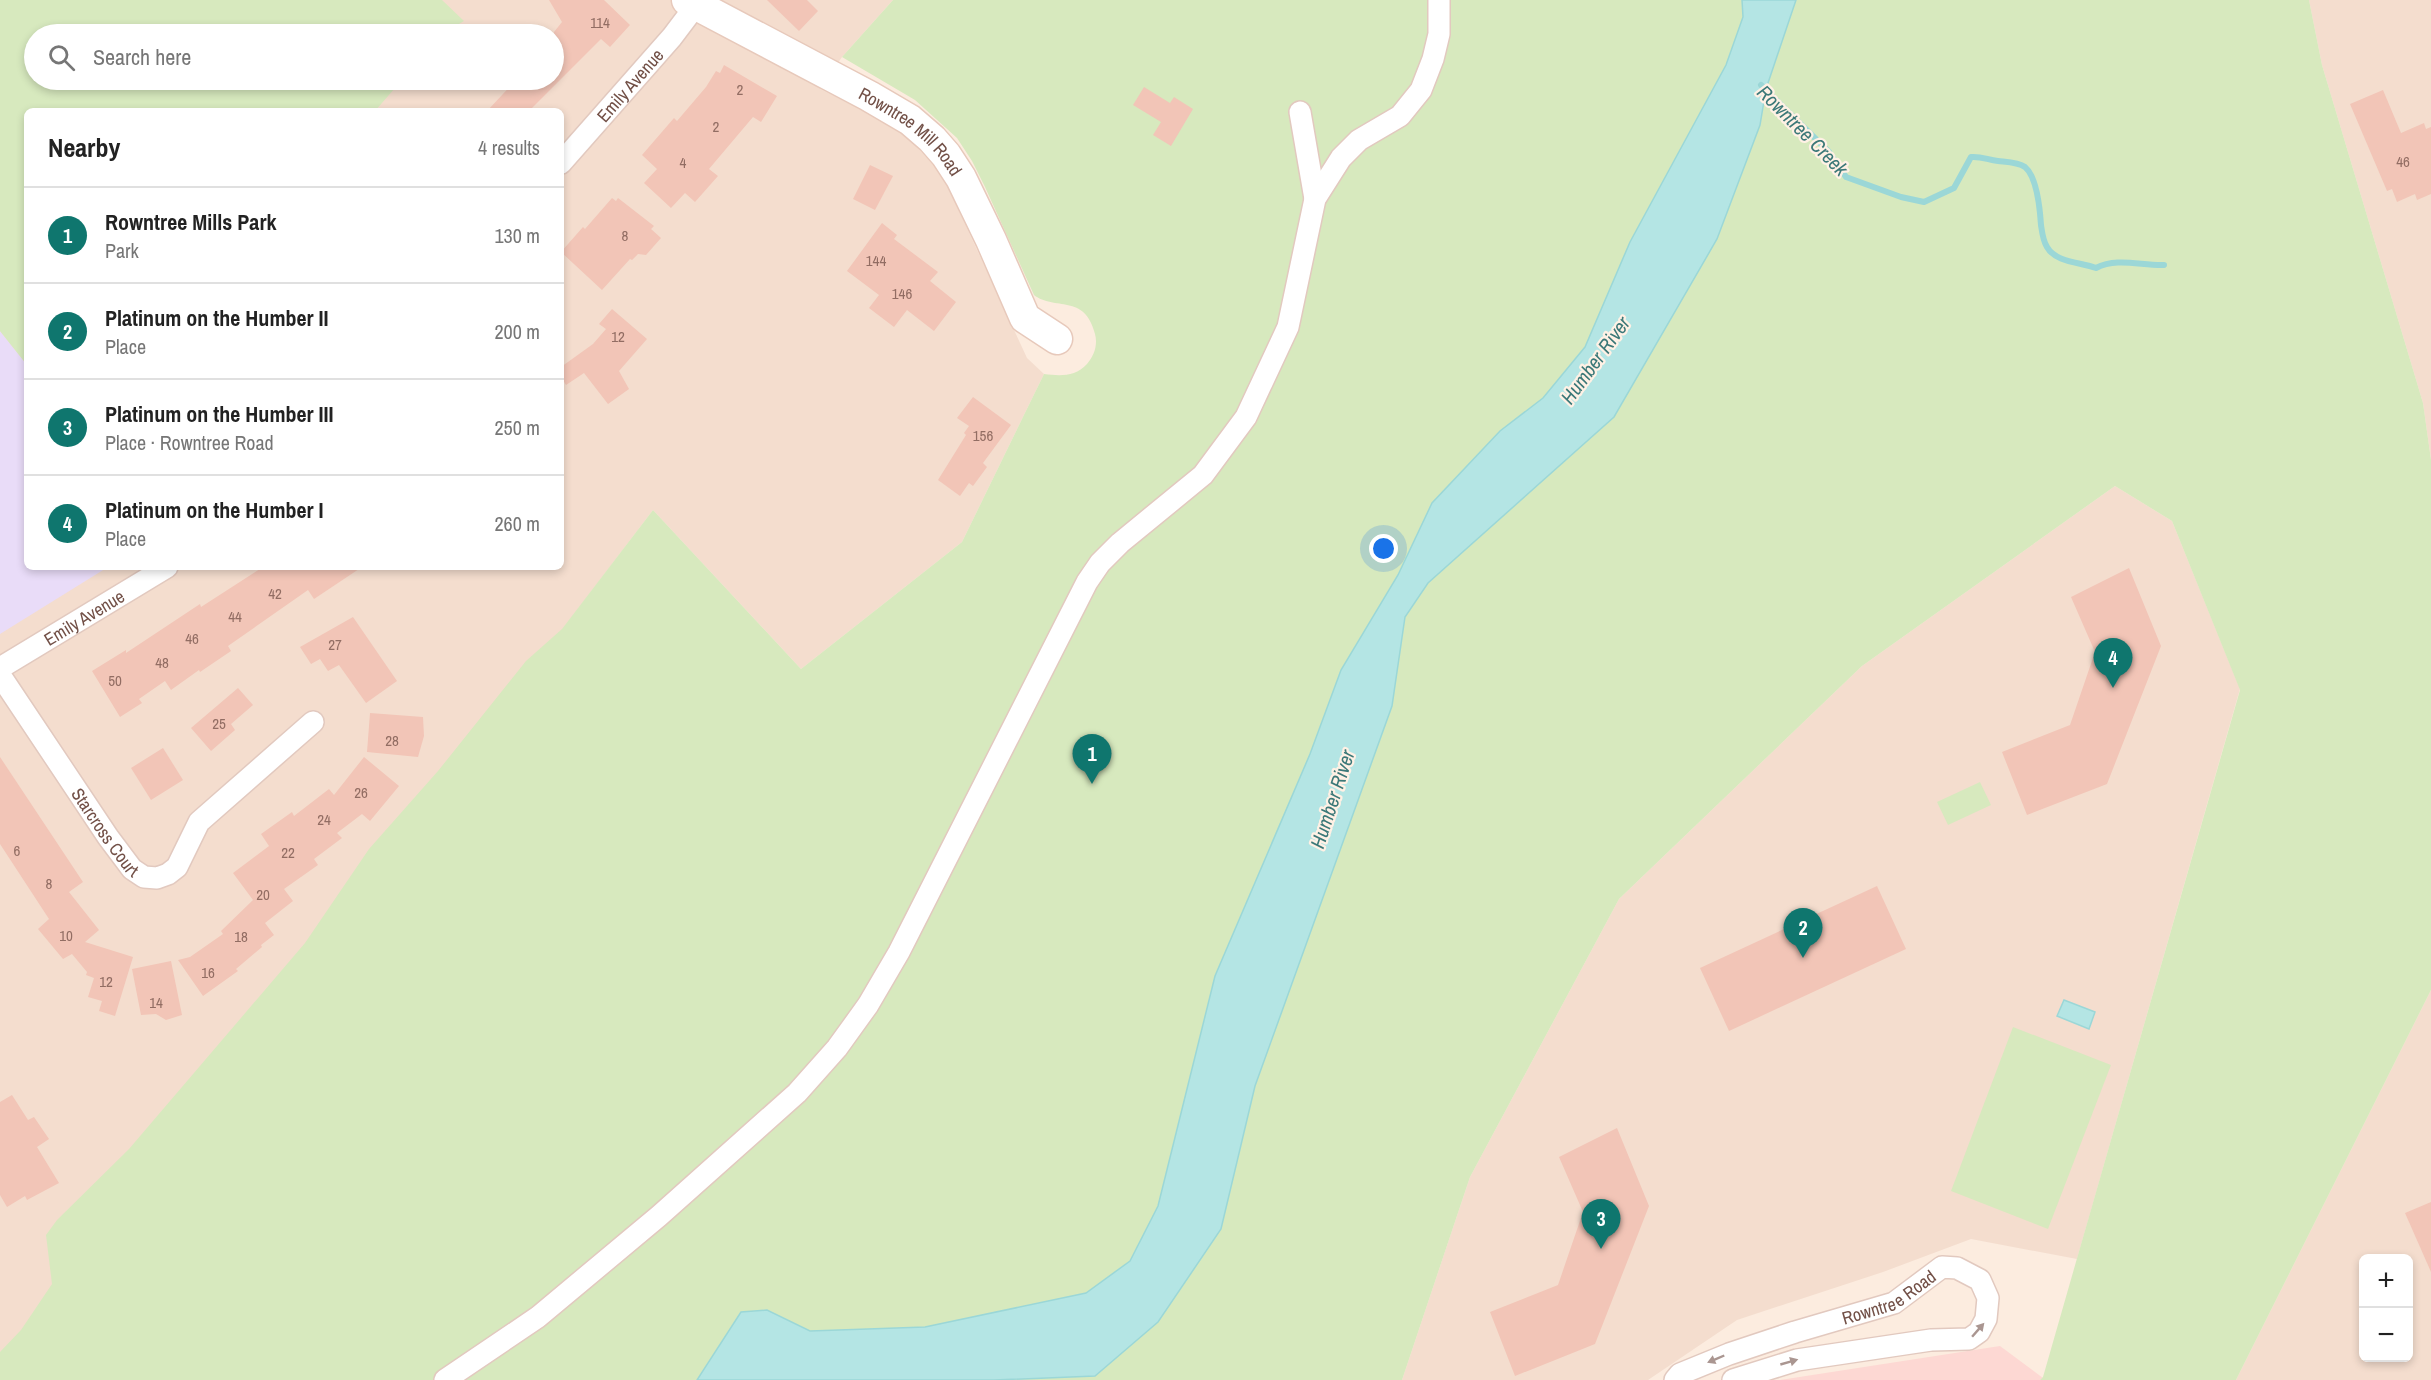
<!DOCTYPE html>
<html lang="en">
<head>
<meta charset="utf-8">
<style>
  body { margin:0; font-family:"Archivo Narrow",sans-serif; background:#f2f2f2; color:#222 }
  .controls { position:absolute; right:18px; bottom:18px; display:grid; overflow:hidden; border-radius:9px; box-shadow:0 3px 9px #0003 }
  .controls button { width:54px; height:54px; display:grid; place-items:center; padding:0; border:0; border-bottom:2px solid #e0e0e0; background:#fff; color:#222; font:30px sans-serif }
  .you { position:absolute; left:1384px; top:549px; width:21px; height:21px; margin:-15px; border:4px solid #fff; border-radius:50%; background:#1a73e8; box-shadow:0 0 0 9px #1a73e833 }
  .badge { display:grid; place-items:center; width:39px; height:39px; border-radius:50%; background:#0f766e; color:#fff; font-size:20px; font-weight:700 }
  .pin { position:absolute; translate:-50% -50px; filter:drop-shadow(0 2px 3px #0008) }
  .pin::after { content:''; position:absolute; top:32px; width:21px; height:18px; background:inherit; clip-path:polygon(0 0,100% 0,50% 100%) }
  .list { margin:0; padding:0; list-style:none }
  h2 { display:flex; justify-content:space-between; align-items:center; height:78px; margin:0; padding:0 24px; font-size:26px }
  h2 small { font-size:20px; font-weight:400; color:#767676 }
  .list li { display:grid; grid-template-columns:39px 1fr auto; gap:18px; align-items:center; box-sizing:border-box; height:96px; padding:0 24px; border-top:2px solid #e0e0e0 }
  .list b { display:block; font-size:22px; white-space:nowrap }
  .list p { margin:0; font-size:20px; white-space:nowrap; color:#767676 }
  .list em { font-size:20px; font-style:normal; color:#767676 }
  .icon { flex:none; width:33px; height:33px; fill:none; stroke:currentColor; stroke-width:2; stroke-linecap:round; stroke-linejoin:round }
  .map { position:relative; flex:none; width:2431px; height:1380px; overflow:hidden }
  .search { position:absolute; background:#fff; box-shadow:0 3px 9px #0003; left:24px; top:24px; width:540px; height:66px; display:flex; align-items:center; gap:15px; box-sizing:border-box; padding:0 21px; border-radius:33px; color:#767676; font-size:22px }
  .panel { position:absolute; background:#fff; box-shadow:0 3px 9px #0003; left:24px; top:108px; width:540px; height:462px; border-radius:9px }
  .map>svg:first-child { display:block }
  .residential { fill:#f4ddce; fill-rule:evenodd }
  .commercial { fill:#fdd8d3 }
  .education { fill:#e9dcf8 }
  .green { fill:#d7e9be }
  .water { fill:#b4e5e4; stroke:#9bd7d7; stroke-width:1.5 }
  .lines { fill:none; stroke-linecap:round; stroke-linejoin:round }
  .stream { stroke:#9bd7d7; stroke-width:6 }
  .building { fill:#f2c5b7 }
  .street-casing { stroke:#e2c9bf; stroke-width:24 }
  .secondary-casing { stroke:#e7c9bb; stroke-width:33 }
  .street { stroke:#fff; stroke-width:21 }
  .secondary { stroke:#fff; stroke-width:30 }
  .oneway { fill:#aa9691 }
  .labels { text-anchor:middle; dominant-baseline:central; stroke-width:4.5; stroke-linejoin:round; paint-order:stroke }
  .number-label { font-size:15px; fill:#926d63 }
  .street-label { font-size:18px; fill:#725047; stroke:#fff1e5 }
  .water-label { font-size:20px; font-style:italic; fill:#3b7878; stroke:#fff1e5 }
</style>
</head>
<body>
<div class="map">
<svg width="2431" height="1380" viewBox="0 0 2431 1380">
  <rect width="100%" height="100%" fill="#fcecdf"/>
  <g class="residential">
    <path d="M0,0H893L842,57L820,89L898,128L941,172L1027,358L1044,374L962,542L801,669L653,510L0,1370ZM34,34H554V80H34ZM27,111H561V567H27Z"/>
    <polygon points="2309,0 2431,0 2431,460 2423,403 2322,65"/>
    <polygon points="2115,486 2172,521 2240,689 2077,1259 1971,1239 1883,1272 1737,1320 1648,1380 1402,1380 1470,1177 1619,899 1862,666"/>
    <path d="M2431,990V1380H2236ZM2364,1258H2408V1358H2364Z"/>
  </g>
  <polygon class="commercial" points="2000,1346 2043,1378 2040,1380 1780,1380"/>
  <polygon class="education" points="0,331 27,365 27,567 108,567 0,634"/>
  <g class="green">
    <polygon points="0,0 442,0 464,21 442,34 34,34 34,80 402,80 375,111 27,111 27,365 0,331"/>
    <path d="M893,0H2309L2322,65L2423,403L2431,460V990L2236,1380H2040L2043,1377L2240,690L2172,521L2115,486L1862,666L1619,899L1470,1177L1402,1380H0V1352L21,1330L52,1284L46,1235L57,1220L129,1149L305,943L369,849L438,771L526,661L562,629L653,510L801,669L962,542L1044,374C1060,376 1075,377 1087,364C1094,356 1098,345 1095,334C1085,293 1054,311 1034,295L985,187L972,161L957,138L915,100L842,57Z"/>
    <polygon points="1980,782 1991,805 1948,825 1937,802"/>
    <polygon points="2013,1027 2111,1065 2048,1229 1951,1191"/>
  </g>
  <g class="water">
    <polygon points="1742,0 1796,0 1766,89 1760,125 1717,239 1614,417 1428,583 1405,617 1392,706 1255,1086 1221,1229 1158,1322 1095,1376 994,1380 697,1380 741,1312 767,1310 810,1331 925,1327 1086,1293 1130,1261 1158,1206 1215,976 1310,754 1341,670 1398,575 1432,503 1500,431 1543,398 1585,347 1630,242 1726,65 1743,17"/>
    <polygon points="2064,1000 2095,1012 2089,1029 2057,1016"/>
  </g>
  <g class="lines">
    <path class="stream" d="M1761,85L1829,152L1846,177L1901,197L1924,202L1954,188L1971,157C1981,156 1988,160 1998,161C2007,162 2018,162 2025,167C2037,177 2040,210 2041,225C2042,232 2043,241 2047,247C2056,263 2081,262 2096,268C2117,257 2142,266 2164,265"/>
  </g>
  <g class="building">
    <polygon points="549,0 604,0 630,25 610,47 601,39 529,111 487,111 516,80 554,80 554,32 562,22"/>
    <polygon points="767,0 807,0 818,11 799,31"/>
    <polygon points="724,65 777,96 761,122 753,117 709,169 718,176 695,202 685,193 671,208 644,183 657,169 642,155 674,118 677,121 706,87 716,71 720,73"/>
    <polygon points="1144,87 1170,103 1174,97 1193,109 1171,146 1153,135 1161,122 1133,105"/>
    <polygon points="2383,90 2401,133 2424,123 2426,129 2431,127 2431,194 2417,200 2415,194 2397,202 2392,189 2387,191 2350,104"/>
    <polygon points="870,165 893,176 875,210 853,199"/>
    <polygon points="612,198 616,201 618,198 654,226 651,229 661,238 646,255 638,254 632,260 630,259 602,290 561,252 583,227 585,229"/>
    <polygon points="882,223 897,235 894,239 938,272 930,281 956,302 934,331 907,310 894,327 869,308 879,295 847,271"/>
    <polygon points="612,309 647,339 619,371 629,389 608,404 584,373 566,385 561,377 561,367 593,344 606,329 599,324"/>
    <polygon points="973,397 1011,425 983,463 987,467 973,486 969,483 960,496 938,480 966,435 964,433 969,426 957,418"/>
    <polygon points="263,567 362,567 314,599 308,590 228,646 231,651 200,672 199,670 171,690 165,681 139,699 142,703 120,717 92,671 126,650 126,653 200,604 201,607"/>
    <polygon points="2129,568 2161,646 2107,784 2027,815 2002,752 2070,725 2095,652 2071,597"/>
    <polygon points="353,617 397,681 366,703 339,665 328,671 320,659 311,664 300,647"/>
    <polygon points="238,688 253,705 231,724 235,730 211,751 191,728"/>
    <polygon points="370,713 423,717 424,736 418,757 367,752"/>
    <polygon points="163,748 183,780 151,800 131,768"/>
    <polygon points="0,757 83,882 69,892 99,930 85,942 133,957 115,1016 99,1011 102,1001 88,997 94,978 86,975 87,972 72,954 63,959 38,929 49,919 0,844"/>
    <polygon points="364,757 399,786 370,821 362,814 337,833 342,838 314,859 318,865 284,889 293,901 265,923 274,935 261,945 262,947 236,969 238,971 203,996 178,960 190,957 223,934 221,931 253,900 233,873 269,846 261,834 292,812 294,816 329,789 334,795"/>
    <polygon points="1877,886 1906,949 1729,1031 1700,968"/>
    <polygon points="171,961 182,1015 166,1020 156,1014 141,1015 132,969"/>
    <polygon points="12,1095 28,1120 34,1117 49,1139 37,1147 59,1183 27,1200 25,1196 7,1207 0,1195 0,1102"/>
    <polygon points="1617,1128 1649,1206 1595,1344 1515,1376 1490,1312 1558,1285 1583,1212 1559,1157"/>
    <polygon points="2431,1202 2431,1272 2405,1213"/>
  </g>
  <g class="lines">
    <defs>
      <g id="street">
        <polyline points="1300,112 1315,199"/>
        <path id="s1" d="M561,163L672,37L700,0"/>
        <path id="s2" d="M0,668L167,567"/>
        <path id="s3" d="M0,675L108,837L132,869L144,877L157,878L168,874L177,867L199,822L313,722"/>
        <polyline points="445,1380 538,1317 659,1216 797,1093 837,1048 868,1005 899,952 1087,582 1100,563 1120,543 1203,475 1246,417 1288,327 1315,199 1341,158 1359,140 1400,116 1421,90 1433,59 1439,34 1439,0"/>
        <path id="s4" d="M1675,1380L1680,1374L1729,1354L1795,1332L1894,1303L1942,1267L1957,1268L1980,1280L1988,1298L1986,1319L1979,1332L1969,1339L1931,1340L1797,1360L1733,1380"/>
      </g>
      <g id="secondary">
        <path id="s5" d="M687,0L869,96L910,120L932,139L946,155L961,178L991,240L1025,318L1057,339"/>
      </g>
    </defs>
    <use href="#street" class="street-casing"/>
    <use href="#secondary" class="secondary-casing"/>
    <use href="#street" class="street"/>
    <use href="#secondary" class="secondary"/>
  </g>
  <defs><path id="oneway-solid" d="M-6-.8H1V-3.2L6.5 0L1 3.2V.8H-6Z" transform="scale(1.5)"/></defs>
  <g class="oneway">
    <use href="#oneway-solid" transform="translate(1978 1330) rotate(-49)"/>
    <use href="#oneway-solid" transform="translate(1716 1359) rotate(157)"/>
    <use href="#oneway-solid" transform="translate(1789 1362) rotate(-16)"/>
  </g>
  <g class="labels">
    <g class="number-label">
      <text x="600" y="22">114</text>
      <text x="740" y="89">2</text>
      <text x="716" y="126">2</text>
      <text x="2403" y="161">46</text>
      <text x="683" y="162">4</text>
      <text x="625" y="235">8</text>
      <text x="876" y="260">144</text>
      <text x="902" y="293">146</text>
      <text x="618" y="336">12</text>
      <text x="983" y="435">156</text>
      <text x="275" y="593">42</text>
      <text x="235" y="616">44</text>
      <text x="192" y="638">46</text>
      <text x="335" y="644">27</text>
      <text x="162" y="662">48</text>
      <text x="115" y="680">50</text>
      <text x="219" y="723">25</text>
      <text x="392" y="740">28</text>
      <text x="361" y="792">26</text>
      <text x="324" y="819">24</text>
      <text x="17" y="850">6</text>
      <text x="288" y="852">22</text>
      <text x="49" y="883">8</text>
      <text x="263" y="894">20</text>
      <text x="66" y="935">10</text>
      <text x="241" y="936">18</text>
      <text x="208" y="972">16</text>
      <text x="106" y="981">12</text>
      <text x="156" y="1002">14</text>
    </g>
    <g class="street-label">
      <text stroke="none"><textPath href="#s1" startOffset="104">Emily Avenue</textPath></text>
      <text stroke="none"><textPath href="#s5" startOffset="261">Rowntree Mill Road</textPath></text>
      <text stroke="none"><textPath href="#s2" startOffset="98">Emily Avenue</textPath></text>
      <text stroke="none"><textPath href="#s3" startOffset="189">Starcross Court</textPath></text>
      <text stroke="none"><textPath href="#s4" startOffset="231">Rowntree Road</textPath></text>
    </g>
    <g class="water-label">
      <text transform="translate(1803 130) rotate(45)">Rowntree Creek</text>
      <text transform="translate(1595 360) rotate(-54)">Humber River</text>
      <text transform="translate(1332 799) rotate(-72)">Humber River</text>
    </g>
  </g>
</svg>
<div class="controls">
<button>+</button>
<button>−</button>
</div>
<div class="you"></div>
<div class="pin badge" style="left:1092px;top:784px">1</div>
<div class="pin badge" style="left:1803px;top:958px">2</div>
<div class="pin badge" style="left:1601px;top:1249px">3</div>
<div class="pin badge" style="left:2113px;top:688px">4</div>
<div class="search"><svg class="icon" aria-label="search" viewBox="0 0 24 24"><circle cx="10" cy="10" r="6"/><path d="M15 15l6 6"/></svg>Search here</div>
<section class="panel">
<h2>Nearby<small>4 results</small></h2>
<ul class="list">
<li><span class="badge">1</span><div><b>Rowntree Mills Park</b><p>Park</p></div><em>130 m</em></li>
<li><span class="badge">2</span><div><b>Platinum on the Humber II</b><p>Place</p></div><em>200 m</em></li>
<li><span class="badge">3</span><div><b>Platinum on the Humber III</b><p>Place · Rowntree Road</p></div><em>250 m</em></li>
<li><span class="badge">4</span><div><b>Platinum on the Humber I</b><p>Place</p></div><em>260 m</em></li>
</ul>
</section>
</div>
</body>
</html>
